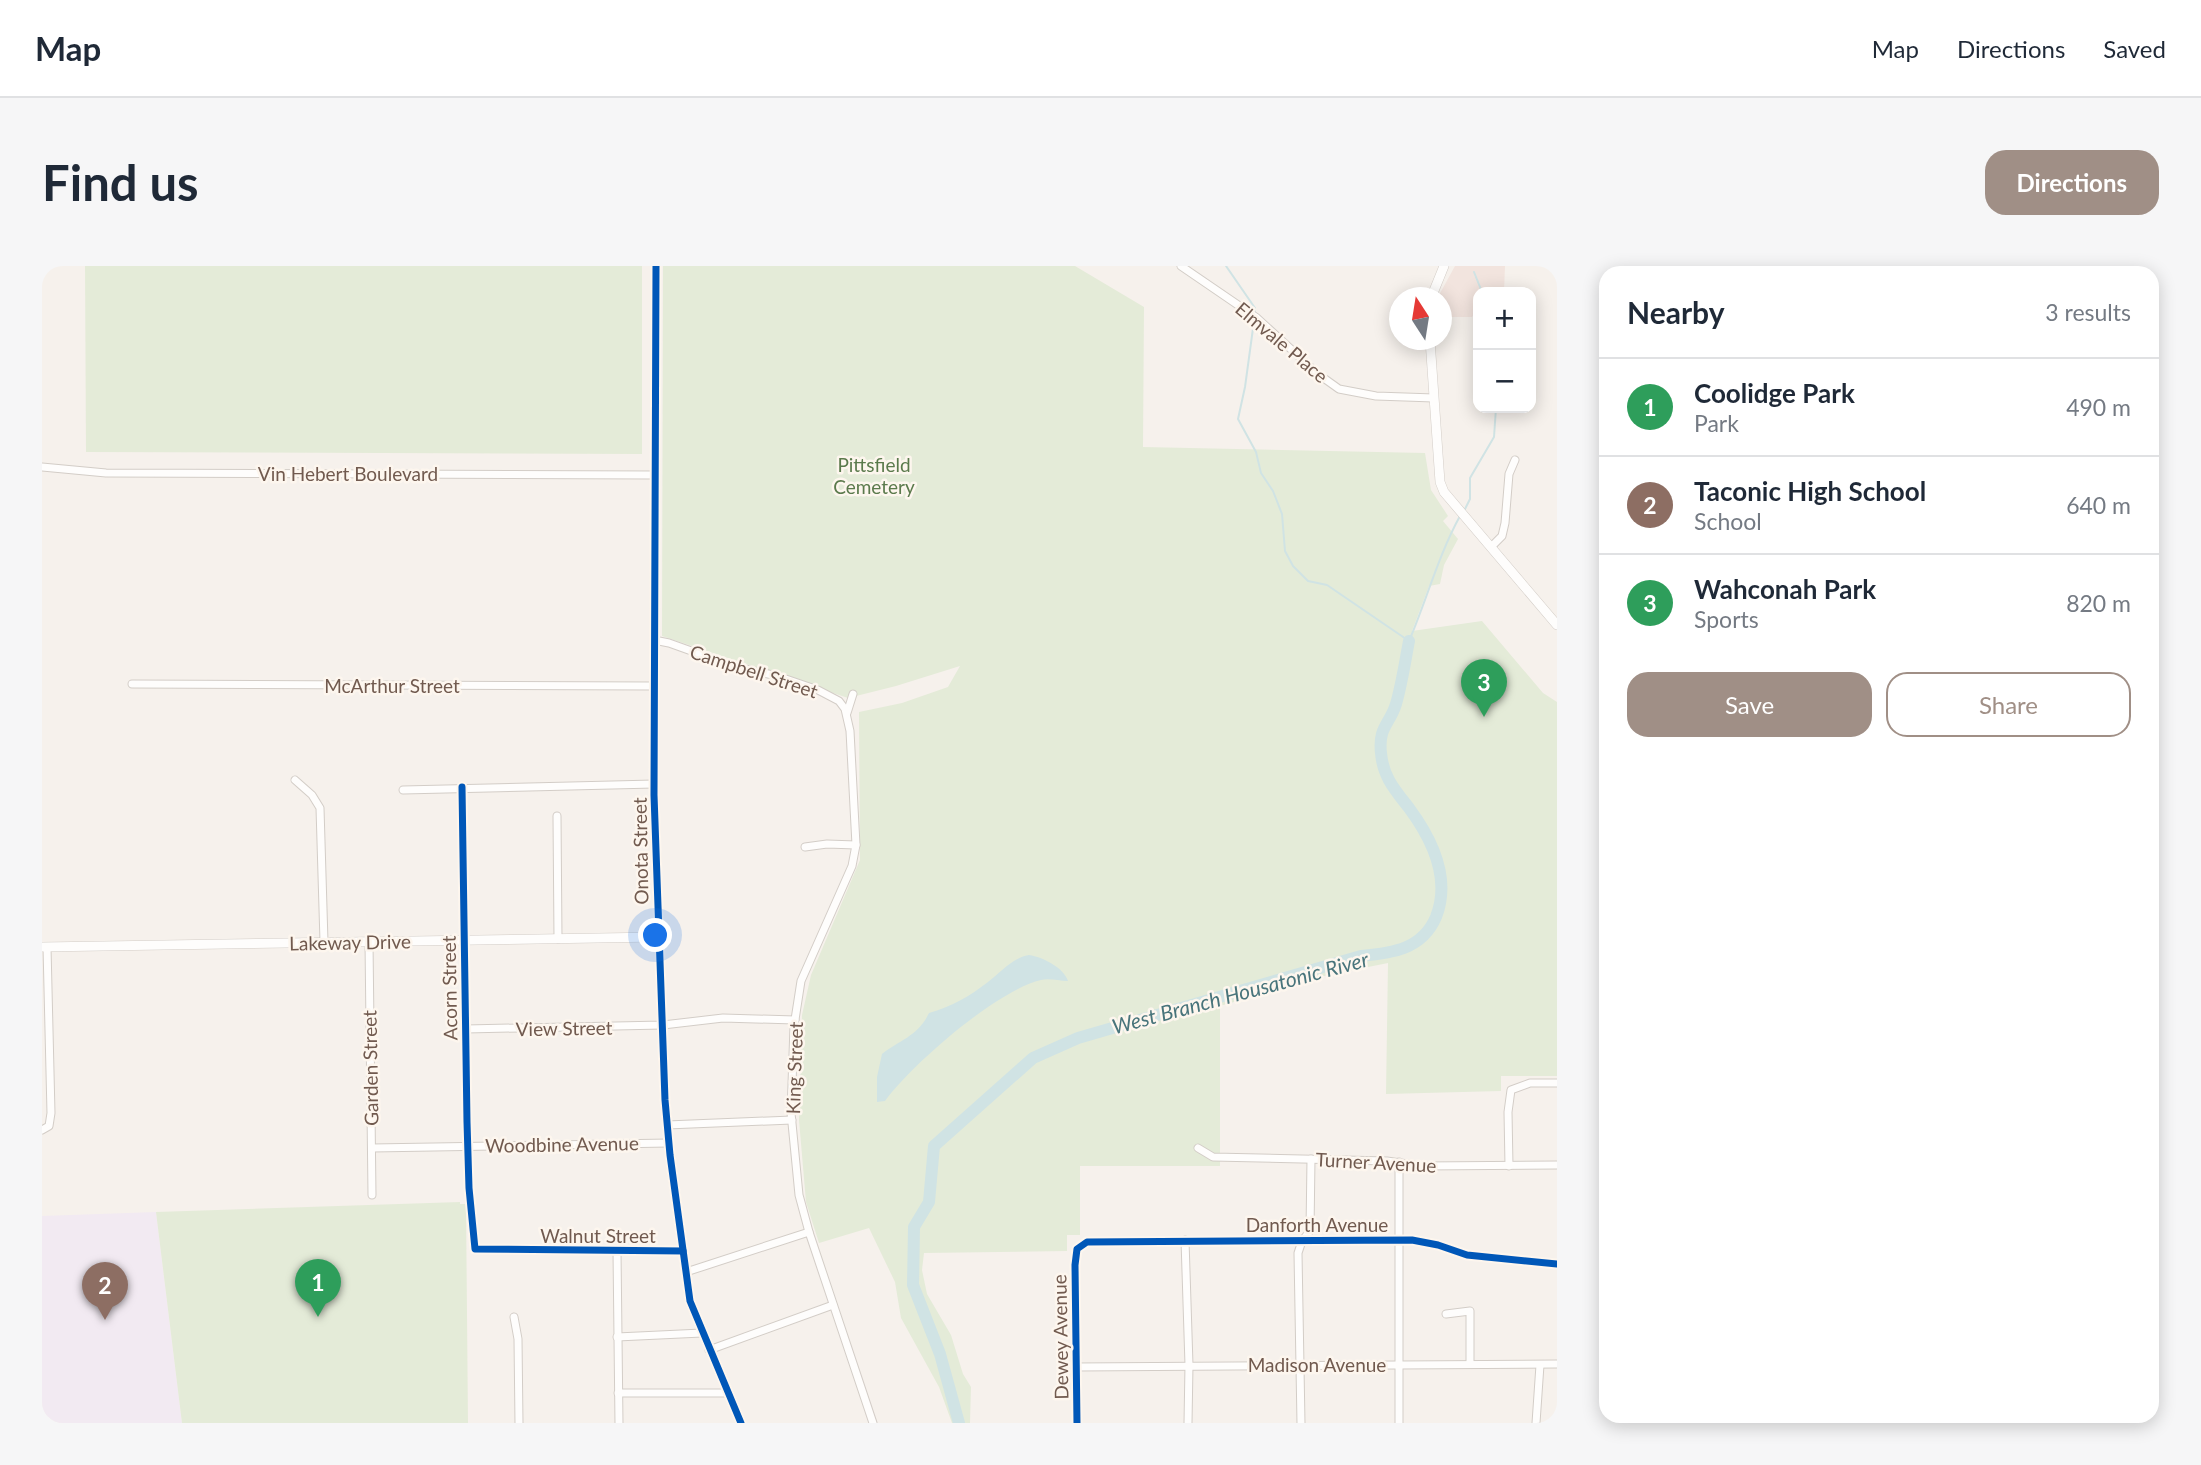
<!DOCTYPE html>
<html lang="en">
<head>
<meta charset="utf-8">
<style>
  body { margin:0; font-family:Lato,sans-serif; background:#f6f6f7; color:#1f2937 }
  .controls { position:absolute; right:21px; top:21px; display:grid; overflow:hidden; border-radius:14px; box-shadow:0 4px 18px #0003 }
  .controls button { width:63px; height:63px; display:grid; place-items:center; padding:0; border:0; border-bottom:2px solid #e0e1e3; background:#fff; color:#1f2937; font:35px sans-serif }
  .compass { position:absolute; left:1347px; top:21px; width:63px; height:63px; border-radius:50%; background:#fff; box-shadow:0 4px 18px #0003; rotate:348deg }
  .you { position:absolute; left:614px; top:670px; width:24px; height:24px; margin:-18px; border:5px solid #fff; border-radius:50%; background:#1a73e8; box-shadow:0 0 0 10px #1a73e833 }
  .badge { display:grid; place-items:center; width:46px; height:46px; border-radius:50%; background:#a08f86; color:#fff; font-size:23px; font-weight:700 }
  .pin { position:absolute; translate:-50% -58px; filter:drop-shadow(0 2px 4px #0008) }
  .pin::after { content:''; position:absolute; top:37px; width:24px; height:21px; background:inherit; clip-path:polygon(0 0,100% 0,50% 100%) }
  .list { margin:0; padding:0; list-style:none }
  h2 { display:flex; justify-content:space-between; align-items:center; height:91px; margin:0; padding:0 28px; font-size:30px }
  h2 small { font-size:23px; font-weight:400; color:#747a83 }
  .list li { display:grid; grid-template-columns:46px 1fr auto; gap:21px; align-items:center; box-sizing:border-box; height:98px; padding:0 28px; border-top:2px solid #e0e1e3 }
  .list b { display:block; font-size:26px; white-space:nowrap }
  .list p { margin:0; font-size:23px; white-space:nowrap; color:#747a83 }
  .list em { font-size:23px; font-style:normal; color:#747a83 }
  .actions { display:flex; gap:14px; padding:21px 28px }
  .actions a { flex:1; padding:16px 0; border:2px solid #a08f86; border-radius:21px; text-align:center; font-size:24px; color:#a08f86 }
  .actions .main { background:#a08f86; color:#fff }
  .map { position:relative; flex:none; width:1515px; height:1157px; overflow:hidden; border-radius:21px }
  header { display:flex; align-items:center; gap:42px; box-sizing:border-box; height:98px; padding:0 35px; background:#fff; border-bottom:2px solid #e0e1e3 }
  header strong { font-size:33px }
  nav { display:flex; gap:38px; margin-inline-start:auto; font-size:24px }
  .intro { display:flex; align-items:center; justify-content:space-between; box-sizing:border-box; height:168px; padding:0 42px }
  h1 { margin:0; font-size:49px }
  .button { padding:18px 32px; border-radius:21px; background:#a08f86; color:#fff; font-size:24px; font-weight:700 }
  main { display:flex; gap:42px; padding:0 42px }
  aside { flex:1; background:#fff; border-radius:21px; box-shadow:0 4px 18px #0003 }
  .map>svg:first-child { display:block }
  .commercial { fill:#f2e4de }
  .education { fill:#f2eaf2 }
  .green { fill:#e4ebd8 }
  .water { fill:#d0e3e4 }
  .lines { fill:none; stroke-linecap:round; stroke-linejoin:round }
  .stream { stroke:#d0e3e4; stroke-width:2 }
  .river { stroke:#d0e3e4; stroke-width:12 }
  .minor-casing { stroke:#d3cdc7; stroke-width:9 }
  .tertiary-casing { stroke:#d3cdc7; stroke-width:10 }
  .minor { stroke:#fefdfc; stroke-width:7 }
  .tertiary { stroke:#fefdfc; stroke-width:9 }
  .cycleway-casing { stroke:#fdf6ee; stroke-width:11 }
  .cycleway { stroke:#0057b8; stroke-width:7 }
  .labels { text-anchor:middle; dominant-baseline:central; stroke-width:5; stroke-linejoin:round; paint-order:stroke }
  .street-label { font-size:19px; fill:#715a4f; stroke:#fdf6ee }
  .park-label { font-size:19px; fill:#5b7a4c; stroke:#fdf6ee }
  .water-label { font-size:21px; font-style:italic; fill:#48747b; stroke:#fdf6ee }
</style>
</head>
<body>
<header>
<strong>Map</strong>
<nav><a>Map</a><a>Directions</a><a>Saved</a></nav>
</header>
<div class="intro"><h1>Find us</h1><a class="button">Directions</a></div>
<main>
<div class="map">
<svg width="1515" height="1157" viewBox="0 0 1515 1157">
  <rect width="100%" height="100%" fill="#f6f1ec"/>
  <polygon class="commercial" points="1413,0 1463,0 1462,26 1436,26 1436,43 1430,51 1400,51 1400,32 1396,31"/>
  <polygon class="education" points="114,946 140,1157 0,1157 0,950"/>
  <g class="green">
    <polygon points="43,0 600,0 600,188 44,186"/>
    <polygon points="621,0 1033,0 1102,41 1101,181 1383,187 1389,224 1406,250 1401,255 1416,273 1402,299 1398,318 1387,320 1370,365 1440,355 1501,427 1515,436 1515,810 1459,810 1459,825 1344,828 1346,697 1286,709 1178,740 1178,900 1038,900 1038,969 1025,969 1025,985 882,987 880,1004 885,1028 909,1069 921,1108 929,1121 928,1157 910,1157 897,1121 859,1052 853,1016 827,962 777,977 764,936 757,854 760,749 769,709 818,594 817,446 860,437 906,421 918,400 854,420 806,432 620,370"/>
    <polygon points="418,936 418,938 424,938 426,1157 140,1157 114,946"/>
  </g>
  <path class="water" d="M987,689C1001,691 1022,702 1026,715C1017,715 1007,712 999,714C955,724 869,799 843,835L835,836V811L840,788C858,774 876,770 887,747C909,741 928,730 946,716C959,706 970,692 987,689Z"/>
  <g class="lines">
    <g class="stream">
      <polyline points="1184,0 1213,42 1213,46"/>
      <polyline points="1432,6 1440,26"/>
      <path d="M1212,55L1203,121L1196,153L1214,186L1219,207L1231,225L1240,248L1243,285L1251,300L1266,315L1285,319L1367,375C1385,333 1396,290 1418,250"/>
      <polyline points="1423,243 1428,233 1428,212 1452,171 1454,142"/>
    </g>
    <path class="river" d="M917,1157L898,1088L871,1019L872,961L887,936L892,880L991,792L1036,772L1319,690C1349,687 1380,684 1394,651C1409,613 1390,573 1367,542C1353,524 1341,511 1339,487C1336,461 1348,458 1354,438C1360,417 1363,396 1367,375"/>
    <defs>
      <g id="minor">
        <polyline points="1139,0 1215,52 1276,108 1297,123 1334,130 1392,132"/>
        <polyline points="0,201 64,207 613,209"/>
        <polyline points="1449,281 1460,270 1463,257 1467,208 1473,194"/>
        <polyline points="612,374 627,377 694,401 735,410 776,424 797,435 803,443 808,465 814,579 810,600 759,715 752,760 749,847 757,929 767,966 831,1157"/>
        <polyline points="90,418 611,420"/>
        <polyline points="805,447 811,428"/>
        <polyline points="253,514 270,529 278,542 282,676"/>
        <polyline points="420,521 425,856 427,922 433,983 641,985"/>
        <polyline points="361,524 612,518"/>
        <polyline points="515,550 516,673"/>
        <polyline points="763,581 785,578 814,579"/>
        <polyline points="327,676 330,929"/>
        <polyline points="424,763 621,759 681,752 753,754"/>
        <polyline points="625,859 750,854"/>
        <polyline points="0,864 7,860 9,847 5,681"/>
        <polyline points="330,882 627,877"/>
        <polyline points="1156,882 1171,891 1345,895 1379,900 1515,899"/>
        <polyline points="1467,900 1466,846 1469,824 1488,817 1515,817"/>
        <polyline points="1143,974 1147,1099 1146,1157"/>
        <polyline points="575,985 577,1157"/>
        <polyline points="644,1006 767,966"/>
        <polyline points="1404,1048 1428,1045 1428,1098"/>
        <polyline points="472,1051 476,1073 477,1157"/>
        <polyline points="575,1071 660,1067"/>
        <polyline points="667,1084 791,1039"/>
        <polyline points="1034,1101 1515,1098"/>
        <polyline points="576,1127 686,1127"/>
        <polyline points="1035,1157 1033,999 1035,983 1045,976 1370,974 1396,979 1425,989 1515,998"/>
        <polyline points="1259,1157 1256,987 1260,975 1268,965 1269,893"/>
        <polyline points="1357,1157 1357,896"/>
        <polyline points="1494,1157 1498,1099"/>
      </g>
      <g id="tertiary">
        <polyline points="614,0 612,529 623,834 628,889 648,1035 699,1157"/>
        <polyline points="1389,32 1402,0"/>
        <polyline points="1388,74 1398,216 1402,226 1515,359"/>
        <polyline points="0,681 616,671"/>
      </g>
    </defs>
    <use href="#minor" class="minor-casing"/>
    <use href="#tertiary" class="tertiary-casing"/>
    <use href="#minor" class="minor"/>
    <use href="#tertiary" class="tertiary"/>
    <defs>
      <g id="cycleway">
        <polyline points="614,0 612,529 623,834 628,889 648,1035 699,1157"/>
        <polyline points="420,521 425,856 427,922 433,983 641,985"/>
        <polyline points="1035,1157 1033,999 1035,983 1045,976 1370,974 1396,979 1425,989 1515,998"/>
      </g>
    </defs>
    <use href="#cycleway" class="cycleway-casing"/>
    <use href="#cycleway" class="cycleway"/>
  </g>
  <g class="labels">
    <g class="street-label">
      <text transform="translate(1240 76) rotate(40)">Elmvale Place</text>
      <text x="306" y="207">Vin Hebert Boulevard</text>
      <text transform="translate(712 405) rotate(18)">Campbell Street</text>
      <text x="350" y="419">McArthur Street</text>
      <text transform="translate(598 585) rotate(-91)">Onota Street</text>
      <text transform="translate(308 676) rotate(-1)">Lakeway Drive</text>
      <text transform="translate(407 722) rotate(-91)">Acorn Street</text>
      <text transform="translate(522 762) rotate(-1)">View Street</text>
      <text transform="translate(328 802) rotate(-91)">Garden Street</text>
      <text transform="translate(752 802) rotate(-88)">King Street</text>
      <text transform="translate(520 878) rotate(-1)">Woodbine Avenue</text>
      <text transform="translate(1334 896) rotate(3)">Turner Avenue</text>
      <text x="1275" y="958">Danforth Avenue</text>
      <text x="556" y="969">Walnut Street</text>
      <text transform="translate(1018 1071) rotate(-91)">Dewey Avenue</text>
      <text x="1275" y="1098">Madison Avenue</text>
    </g>
    <g class="park-label">
      <text x="832" y="198">Pittsfield<tspan x="832" dy="22">Cemetery</tspan></text>
    </g>
    <g class="water-label">
      <text transform="translate(1198 726) rotate(-15)">West Branch Housatonic River</text>
    </g>
  </g>
</svg>
<div class="controls">
<button>+</button>
<button>−</button>
</div>
<svg class="compass" viewBox="-18 -18 36 36"><path d="M0-13l5 13h-10z" fill="#e53935"/><path d="M0 13l5-13h-10z" fill="#747a83"/></svg>
<div class="you"></div>
<div class="pin badge" style="left:276px;top:1051px;background:#2e9e5b">1</div>
<div class="pin badge" style="left:63px;top:1054px;background:#8d6e63">2</div>
<div class="pin badge" style="left:1442px;top:451px;background:#2e9e5b">3</div>
</div>
<aside>
<h2>Nearby<small>3 results</small></h2>
<ul class="list">
<li><span class="badge" style="background:#2e9e5b">1</span><div><b>Coolidge Park</b><p>Park</p></div><em>490 m</em></li>
<li><span class="badge" style="background:#8d6e63">2</span><div><b>Taconic High School</b><p>School</p></div><em>640 m</em></li>
<li><span class="badge" style="background:#2e9e5b">3</span><div><b>Wahconah Park</b><p>Sports</p></div><em>820 m</em></li>
</ul>
<div class="actions"><a class="main">Save</a><a>Share</a></div>
</aside>
</main>
</body>
</html>
